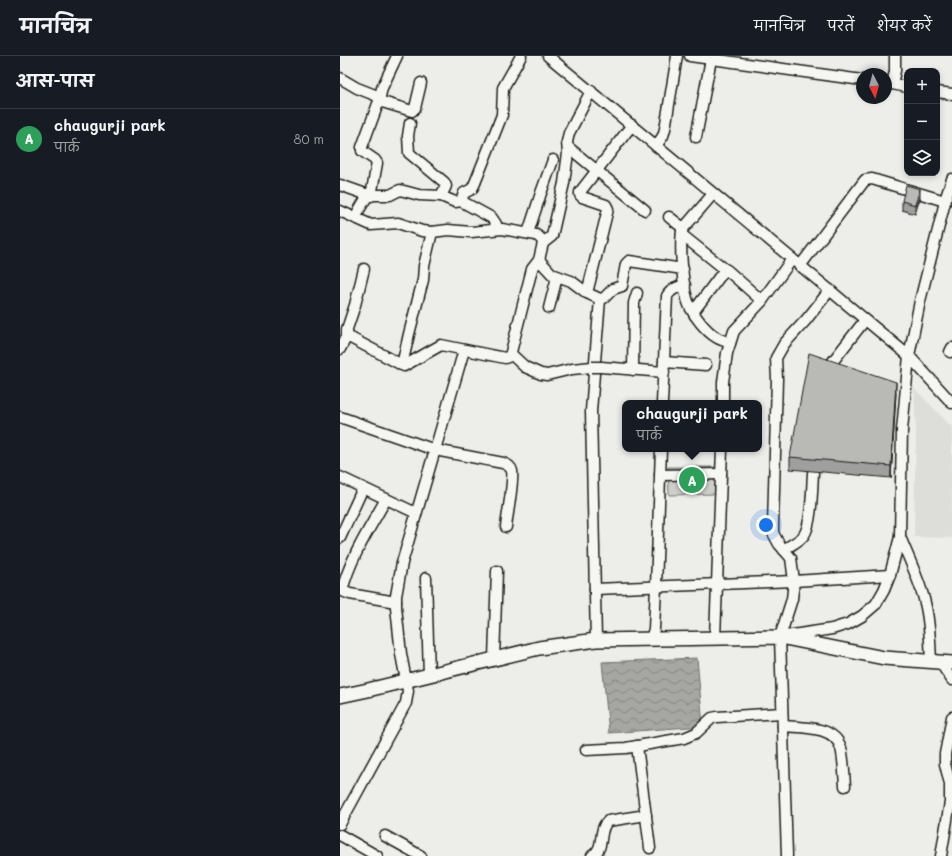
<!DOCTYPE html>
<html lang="hi">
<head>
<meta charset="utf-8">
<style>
  body { margin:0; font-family:Mali,"Playpen Sans Deva",sans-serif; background:#242831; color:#f1f3f6 }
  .controls { position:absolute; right:12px; top:12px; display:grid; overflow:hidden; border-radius:8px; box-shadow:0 2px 6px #0003 }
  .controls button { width:36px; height:36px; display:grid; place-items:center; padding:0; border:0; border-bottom:1px solid #363941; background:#171b24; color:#f1f3f6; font:20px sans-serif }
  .compass { position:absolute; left:516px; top:12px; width:36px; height:36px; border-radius:50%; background:#171b24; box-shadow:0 2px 6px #0003; rotate:174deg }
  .you { position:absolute; left:426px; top:469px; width:14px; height:14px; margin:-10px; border:3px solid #fff; border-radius:50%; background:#1a73e8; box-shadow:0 0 0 6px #1a73e833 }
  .badge { display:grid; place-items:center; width:26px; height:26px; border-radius:50%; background:#8c9099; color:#fff; font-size:13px; font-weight:700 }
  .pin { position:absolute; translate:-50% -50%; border:2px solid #fff; box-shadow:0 1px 4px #0006 }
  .popup { position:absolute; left:282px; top:344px; width:140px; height:52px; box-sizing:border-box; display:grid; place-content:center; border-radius:8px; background:#171b24; filter:drop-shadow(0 1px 3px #0005); font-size:13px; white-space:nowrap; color:#9ea1a6 }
  .popup b { font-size:15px; color:#f1f3f6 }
  .popup::after { content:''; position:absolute; left:50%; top:100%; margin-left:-8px; border:8px solid transparent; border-top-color:#171b24 }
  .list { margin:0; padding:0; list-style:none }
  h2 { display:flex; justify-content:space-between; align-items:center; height:52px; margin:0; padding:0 16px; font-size:17px }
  h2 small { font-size:13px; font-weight:400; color:#9ea1a6 }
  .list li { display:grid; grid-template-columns:26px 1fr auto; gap:12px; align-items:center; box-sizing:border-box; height:60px; padding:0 16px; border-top:1px solid #363941 }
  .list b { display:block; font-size:15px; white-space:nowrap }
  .list p { margin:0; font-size:13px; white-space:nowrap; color:#9ea1a6 }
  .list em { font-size:13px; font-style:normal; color:#9ea1a6 }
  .icon { flex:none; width:22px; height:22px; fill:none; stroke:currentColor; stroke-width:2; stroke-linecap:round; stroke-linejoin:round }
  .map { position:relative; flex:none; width:612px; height:800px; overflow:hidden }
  header { display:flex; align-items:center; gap:24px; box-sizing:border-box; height:56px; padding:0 20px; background:#171b24; border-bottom:1px solid #363941 }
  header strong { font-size:19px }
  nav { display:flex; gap:22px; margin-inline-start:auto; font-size:14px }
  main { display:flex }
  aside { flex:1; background:#171b24 }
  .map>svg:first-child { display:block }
  .built { fill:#ddddda }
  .park { fill:#cececb; stroke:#757574 }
  .water { fill:url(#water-waves); stroke:#6f6f6d }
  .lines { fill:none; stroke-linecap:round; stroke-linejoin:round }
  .minor-casing { stroke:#1c1c1c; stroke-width:13 }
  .major-casing { stroke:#1c1c1c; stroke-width:16 }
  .minor { stroke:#f6f6f2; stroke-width:10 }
  .major { stroke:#f6f6f2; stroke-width:13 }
  .minor-bridge-casing { stroke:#1c1c1c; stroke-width:13; stroke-linecap:butt }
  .minor-bridge { stroke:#f6f6f2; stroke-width:10 }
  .wall { fill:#9f9f9d; stroke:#1c1c1c }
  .shaded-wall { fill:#82827f; stroke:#1c1c1c }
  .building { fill:#b9b9b6; stroke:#1c1c1c }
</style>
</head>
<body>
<header>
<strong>मानचित्र</strong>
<nav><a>मानचित्र</a><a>परतें</a><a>शेयर करें</a></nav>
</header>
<main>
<aside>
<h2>आस-पास<small></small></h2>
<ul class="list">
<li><span class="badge" style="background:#2e9e5b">A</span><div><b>chaugurji park</b><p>पार्क</p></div><em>80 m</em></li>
</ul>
</aside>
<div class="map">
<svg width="612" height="800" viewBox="0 0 612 800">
  <defs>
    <pattern id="water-waves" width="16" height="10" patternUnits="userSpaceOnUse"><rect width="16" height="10" fill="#a6a6a3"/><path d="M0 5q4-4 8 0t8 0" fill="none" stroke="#868684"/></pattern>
  </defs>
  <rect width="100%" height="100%" fill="#edede9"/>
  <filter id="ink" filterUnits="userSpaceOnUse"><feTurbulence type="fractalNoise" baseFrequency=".025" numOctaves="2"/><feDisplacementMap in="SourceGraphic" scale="8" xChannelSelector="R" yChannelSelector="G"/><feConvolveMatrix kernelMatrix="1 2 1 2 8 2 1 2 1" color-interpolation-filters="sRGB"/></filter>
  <g filter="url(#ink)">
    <polygon class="built" points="574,332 612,371 612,482 574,481 576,373"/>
    <polygon class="park" points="328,411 377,411 376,438 329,439"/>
    <polygon class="water" points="357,602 363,670 269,677 262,606"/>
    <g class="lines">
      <defs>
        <g id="minor">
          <polyline points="208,0 569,300 612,347"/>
          <polyline points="350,0 522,24"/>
          <polyline points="0,22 17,32 40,41"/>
          <polyline points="547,27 567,31"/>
          <polyline points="552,28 555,15 555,0"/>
          <polyline points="597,36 612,38"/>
          <polyline points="39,45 72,55 75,52 81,27"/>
          <polyline points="70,67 68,80 69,97 104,126 106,130 101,140"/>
          <polyline points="356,81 371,3"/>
          <polyline points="316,90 323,80 325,73 337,0"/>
          <polyline points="228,91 305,154"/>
          <polyline points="0,129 31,140 37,107 35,104 22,95 22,91 39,45 42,32 57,0"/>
          <path d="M373,138L342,174C340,193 342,234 350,251C355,261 366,275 376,281C380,284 386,285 390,287"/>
          <polyline points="121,145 152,162 156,168"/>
          <polyline points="0,155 31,169 58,167 82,175 92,176 108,174 131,176 162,173 196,179 199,181 204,186"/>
          <polyline points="329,161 342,171 342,174"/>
          <polyline points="15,162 19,154 28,139 50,139 60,134 79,139 101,140 115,146 121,145 124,137 132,133 135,127 162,59 163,32 181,0"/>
          <polyline points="188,177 201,137 213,104"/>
          <polyline points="342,179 386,214"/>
          <polyline points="199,204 212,218 231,225 247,237 260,243 264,242 273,233 282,230 286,208 289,205 343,213"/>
          <polyline points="460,210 525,124 532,123 605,145"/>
          <polyline points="247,237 268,153 266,149 242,141 240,139 240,136 292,69"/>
          <polyline points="209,252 217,221"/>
          <polyline points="354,255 383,216 387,214 422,245"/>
          <polyline points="7,280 7,273 15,249 24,213"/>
          <polyline points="0,293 7,280 64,310 101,289 165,302 170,300 192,213 199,204 203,187 212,180 224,127 228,97 227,86 229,77 251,35"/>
          <polyline points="610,296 612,292"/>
          <polyline points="171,298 185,311 201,318 207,319 232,313 252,311"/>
          <polyline points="324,306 366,309"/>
          <polyline points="62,309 69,278 83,224 84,210 92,176"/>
          <polyline points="490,309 525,264"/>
          <polyline points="261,311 324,316"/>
          <polyline points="293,314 294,247 297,237"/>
          <path d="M322,347L327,240C331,233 338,231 345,229"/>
          <polyline points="383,347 383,326 387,297 394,275 422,245 452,203"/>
          <path d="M0,361L95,394L163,407C167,409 171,410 172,415C174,425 167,460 166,471"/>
          <polyline points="320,419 381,418"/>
          <polyline points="0,421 76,457"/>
          <path d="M46,443C30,472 10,502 2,535L10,538L56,546"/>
          <path d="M560,481C569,503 580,525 585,547C590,566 590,586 591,606"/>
          <polyline points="0,482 23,432"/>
          <path d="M444,494C450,489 460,485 464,479C472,468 472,431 473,417"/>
          <polyline points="86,522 89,619"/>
          <polyline points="255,533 454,525 550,519"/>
          <polyline points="446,580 492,573 508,568 522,560 536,548 544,534 550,519 560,481 562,374 569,300 580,245 607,138 612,123"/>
          <polyline points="375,582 382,393"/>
          <polyline points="311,583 314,573 316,531 321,393"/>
          <polyline points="256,584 251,355 260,243"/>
          <polyline points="154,603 157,515"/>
          <polyline points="600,606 612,624"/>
          <path d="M443,670C462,672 494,669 501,692C504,704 504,718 505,730"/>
          <polyline points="297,690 310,792"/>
          <polyline points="246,694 286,692 344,682 356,677 372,662 377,661 442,657"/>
          <polyline points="0,768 66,647 68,635 61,598 56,551 56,540 62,507 124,294"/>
          <polyline points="0,779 37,800"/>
          <polyline points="45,780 81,800"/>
          <path d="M252,800C266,792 257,774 268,765L306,759"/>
          <polyline points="447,800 440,581 452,543 454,525 451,502 439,488 433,477 433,470 437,323 436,302 444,288 466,264 490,234"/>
          <polyline points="601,800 610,746 610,728 605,708 605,698 612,661"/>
        </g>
        <polyline id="major" points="0,640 28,634 199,592 256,584 440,581 544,602 612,607"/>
      </defs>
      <use href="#minor" class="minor-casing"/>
      <use href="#major" class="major-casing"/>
      <use href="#minor" class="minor"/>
      <use href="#major" class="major"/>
      <defs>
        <polyline id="minor-bridge" points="252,311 261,311"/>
      </defs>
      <use href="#minor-bridge" class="minor-bridge-casing"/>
      <use href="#minor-bridge" class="minor-bridge"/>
    </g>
    <g class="wall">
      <polygon points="580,142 575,158 562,154 562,145"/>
      <polygon points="556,337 551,422 450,413 450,401"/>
    </g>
    <g class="shaded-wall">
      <polygon points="580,133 580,142 575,158 575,149"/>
      <polygon points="556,326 556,337 551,422 551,410"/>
    </g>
    <g class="building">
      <polygon points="566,129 580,133 575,149 562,145"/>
      <polygon points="469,297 556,326 551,410 450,401"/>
    </g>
  </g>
</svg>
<div class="controls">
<button>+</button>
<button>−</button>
<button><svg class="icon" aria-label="layers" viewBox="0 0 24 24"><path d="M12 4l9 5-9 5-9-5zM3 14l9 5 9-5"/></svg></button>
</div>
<svg class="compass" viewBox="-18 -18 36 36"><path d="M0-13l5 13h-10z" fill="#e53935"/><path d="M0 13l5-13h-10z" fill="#9ea1a6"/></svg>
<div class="you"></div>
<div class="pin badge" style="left:352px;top:424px;background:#2e9e5b">A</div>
<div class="popup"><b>chaugurji park</b>पार्क</div>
</div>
</main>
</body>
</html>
